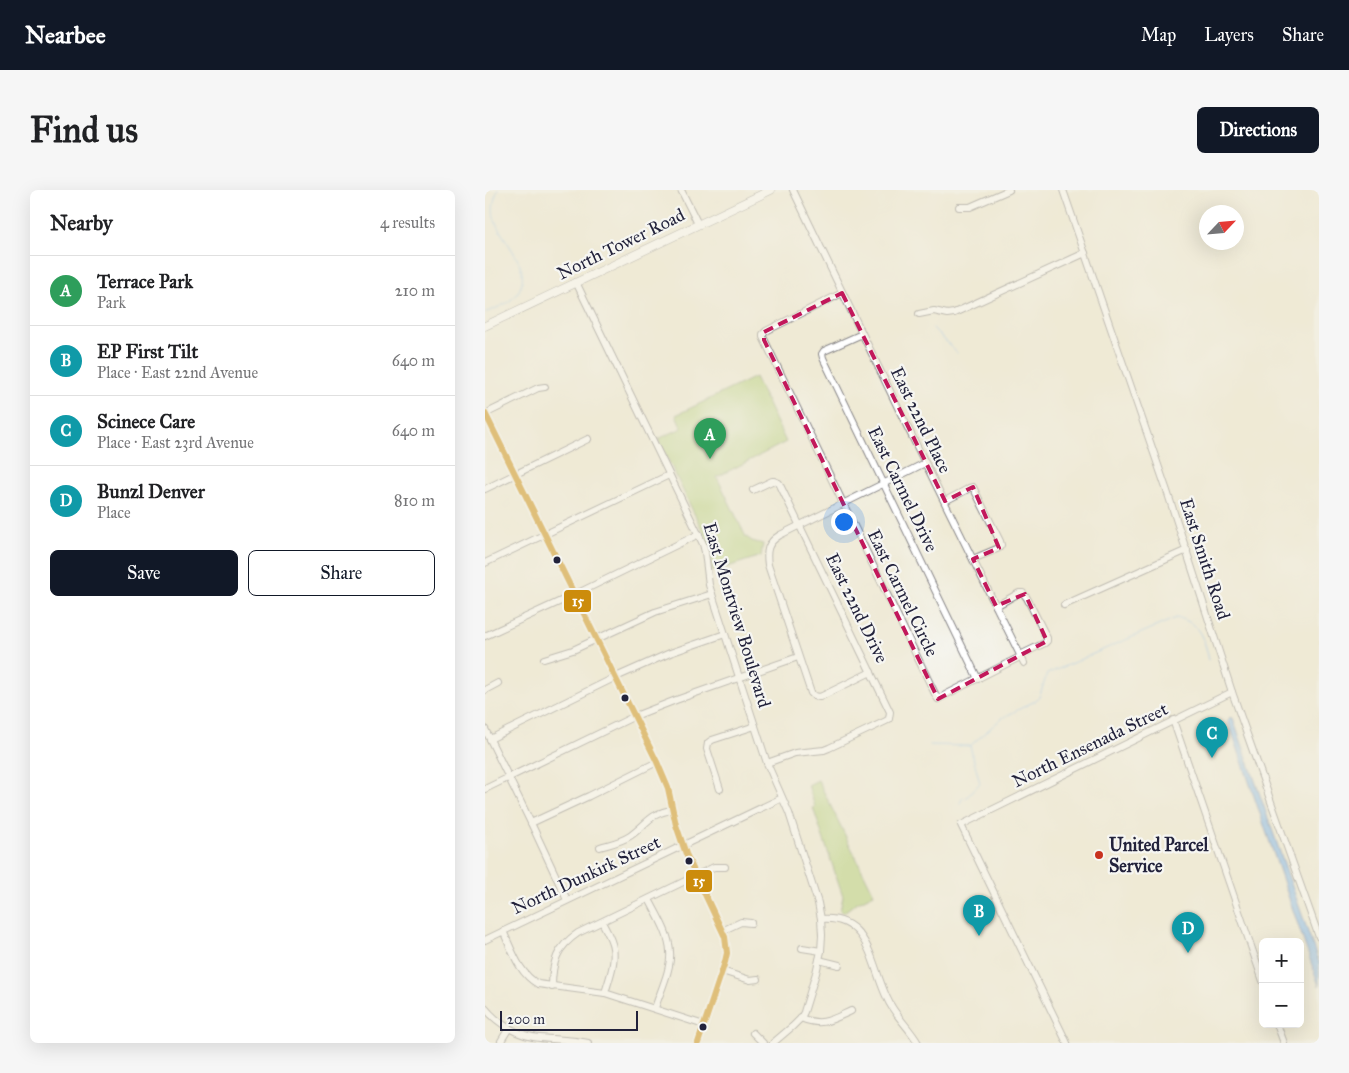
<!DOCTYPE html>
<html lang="en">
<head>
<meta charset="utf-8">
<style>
  body { margin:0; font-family:"IM FELL Great Primer",serif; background:#f6f6f6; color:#202124 }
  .controls { position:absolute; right:15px; bottom:15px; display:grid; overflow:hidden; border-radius:8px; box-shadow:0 5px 20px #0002 }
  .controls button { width:45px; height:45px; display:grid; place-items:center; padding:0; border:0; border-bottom:1px solid #e0e0e0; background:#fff; color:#202124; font:25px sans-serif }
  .compass { position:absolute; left:714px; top:15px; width:45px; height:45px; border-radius:50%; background:#fff; box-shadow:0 5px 20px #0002; rotate:64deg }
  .scale { position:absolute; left:15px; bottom:12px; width:138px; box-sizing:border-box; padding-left:5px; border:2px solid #22223b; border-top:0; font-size:14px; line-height:18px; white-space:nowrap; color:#22223b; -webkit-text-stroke:4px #f6f6f2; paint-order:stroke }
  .you { position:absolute; left:358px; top:331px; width:18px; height:18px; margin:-12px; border:4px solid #fff; border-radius:50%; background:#1a73e8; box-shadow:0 0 0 8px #1a73e833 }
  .badge { display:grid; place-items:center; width:32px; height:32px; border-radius:50%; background:#111827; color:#fff; font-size:16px; font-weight:700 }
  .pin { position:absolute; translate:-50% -41px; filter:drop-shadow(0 1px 2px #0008) }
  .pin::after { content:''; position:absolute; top:26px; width:18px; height:15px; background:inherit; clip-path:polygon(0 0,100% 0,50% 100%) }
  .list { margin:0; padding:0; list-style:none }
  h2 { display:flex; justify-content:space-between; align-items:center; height:65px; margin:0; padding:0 20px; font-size:21px }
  h2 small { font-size:16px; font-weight:400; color:#757577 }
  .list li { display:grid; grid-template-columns:32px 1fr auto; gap:15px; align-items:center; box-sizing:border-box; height:70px; padding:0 20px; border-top:1px solid #e0e0e0 }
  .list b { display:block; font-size:19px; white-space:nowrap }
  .list p { margin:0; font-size:16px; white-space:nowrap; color:#757577 }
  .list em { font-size:16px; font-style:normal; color:#757577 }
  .actions { display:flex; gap:10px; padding:15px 20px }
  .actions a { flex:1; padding:11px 0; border:1px solid #111827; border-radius:8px; text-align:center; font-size:18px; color:#111827 }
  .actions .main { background:#111827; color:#fff }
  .map { position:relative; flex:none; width:834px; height:853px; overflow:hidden; border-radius:8px }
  header { display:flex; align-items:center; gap:30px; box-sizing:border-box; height:70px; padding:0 25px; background:#111827; color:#fff }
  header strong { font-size:24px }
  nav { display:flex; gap:28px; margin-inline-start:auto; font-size:18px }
  .intro { display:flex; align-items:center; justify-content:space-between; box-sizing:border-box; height:120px; padding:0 30px }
  h1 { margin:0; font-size:35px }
  .button { padding:12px 22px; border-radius:8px; background:#111827; color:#fff; font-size:18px; font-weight:700 }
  main { display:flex; gap:30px; padding:0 30px }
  aside { flex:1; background:#fff; border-radius:8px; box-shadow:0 5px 20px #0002 }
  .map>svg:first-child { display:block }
  .green { fill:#b1cf76; stroke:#6a7858 }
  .water { fill:#7db5ed; stroke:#506c94 }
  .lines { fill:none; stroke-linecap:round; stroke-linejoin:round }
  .stream { stroke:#7db5ed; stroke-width:1 }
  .minor-casing { stroke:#888688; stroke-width:8 }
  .major-casing { stroke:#888688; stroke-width:9 }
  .minor { stroke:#fff; stroke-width:6 }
  .major { stroke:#fff; stroke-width:8 }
  .bus-1-casing { stroke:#f6f6f2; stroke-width:10 }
  .bus-1 { stroke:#cc8c0c; stroke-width:6 }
  .marked { fill:none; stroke:#c2185b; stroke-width:4; stroke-dasharray:10 6; stroke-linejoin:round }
  .bus-dot { fill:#22223b; stroke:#f6f6f2; stroke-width:2 }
  .poi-dot { fill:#c8321e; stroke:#f6f6f2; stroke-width:2 }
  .labels { text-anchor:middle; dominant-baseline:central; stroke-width:4.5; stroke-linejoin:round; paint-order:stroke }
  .street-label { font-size:18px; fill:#22223b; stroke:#f6f6f2 }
  .poi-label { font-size:18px; font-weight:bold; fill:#22223b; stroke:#f6f6f2; text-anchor:start }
  .line-badge { stroke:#f6f6f2; stroke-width:2 }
  .badge-label { font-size:14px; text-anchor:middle; font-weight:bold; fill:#fff }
</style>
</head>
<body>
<header>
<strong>Nearbee</strong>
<nav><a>Map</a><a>Layers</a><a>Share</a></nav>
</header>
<div class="intro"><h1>Find us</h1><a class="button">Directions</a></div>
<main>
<aside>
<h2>Nearby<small>4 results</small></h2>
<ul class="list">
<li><span class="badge" style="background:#2e9e5b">A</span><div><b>Terrace Park</b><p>Park</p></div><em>210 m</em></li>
<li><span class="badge" style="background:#0f9aa8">B</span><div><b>EP First Tilt</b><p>Place · East 22nd Avenue</p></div><em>640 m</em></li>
<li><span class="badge" style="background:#0f9aa8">C</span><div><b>Scinece Care</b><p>Place · East 23rd Avenue</p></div><em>640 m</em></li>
<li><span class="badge" style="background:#0f9aa8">D</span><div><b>Bunzl Denver</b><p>Place</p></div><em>810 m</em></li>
</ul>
<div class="actions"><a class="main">Save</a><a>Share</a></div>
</aside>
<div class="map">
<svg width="834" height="853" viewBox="0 0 834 853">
  <rect width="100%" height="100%" fill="#f6f6f2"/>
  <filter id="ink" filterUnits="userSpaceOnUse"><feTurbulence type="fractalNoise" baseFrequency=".02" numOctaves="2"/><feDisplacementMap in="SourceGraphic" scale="10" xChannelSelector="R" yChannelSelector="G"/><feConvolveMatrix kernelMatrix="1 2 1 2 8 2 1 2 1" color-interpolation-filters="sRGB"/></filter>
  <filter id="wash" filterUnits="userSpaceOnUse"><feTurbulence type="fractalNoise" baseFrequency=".0096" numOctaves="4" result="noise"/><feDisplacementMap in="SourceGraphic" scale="20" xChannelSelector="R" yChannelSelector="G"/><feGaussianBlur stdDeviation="1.12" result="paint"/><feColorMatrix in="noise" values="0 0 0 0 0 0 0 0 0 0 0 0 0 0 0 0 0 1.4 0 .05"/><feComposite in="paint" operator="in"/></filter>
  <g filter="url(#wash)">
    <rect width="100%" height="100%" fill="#efead5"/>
    <g class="green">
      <polygon points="270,187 301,252 232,287 261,347 267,351 278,354 276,366 227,382 225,359 221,348 173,249 197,238 191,225"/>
      <polygon points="333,590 389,704 371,713 359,722 355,721 358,706 328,618 330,617 323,595"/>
    </g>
    <polygon class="water" points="745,527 748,528 834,773 834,796 746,539 743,531"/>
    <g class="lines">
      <g class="stream">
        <path d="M0,123C9,119 20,115 27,109C54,84 21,56 11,33C6,22 8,10 13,0"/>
        <polyline points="448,138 472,163"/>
        <polyline points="445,555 485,556"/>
        <path d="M475,613L478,607L481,608L495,593L485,556L517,528L552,510L555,505L562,484L691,428C713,430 720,450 724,470"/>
      </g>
    </g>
  </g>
  <g filter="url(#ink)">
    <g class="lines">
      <defs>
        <g id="minor">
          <polyline points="196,0 213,34"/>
          <polyline points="308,0 418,228 539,473"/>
          <polyline points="578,0 682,301 747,502 834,747"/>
          <polyline points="474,17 485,17 524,0"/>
          <polyline points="91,92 218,354 220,362 224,395 282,573 304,623 333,713 336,729 337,745 336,761 331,783 319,822 316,828 308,836 288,853"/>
          <polyline points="357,103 281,141 278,144 278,147 451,506 453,509 464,503 535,467"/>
          <polyline points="434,124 449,121 462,124 469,123 600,63"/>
          <polyline points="377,144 339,161 337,164 338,168 493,489"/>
          <polyline points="0,223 172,572 183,598 191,635 201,664 240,747 242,763 240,772 213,853"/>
          <polyline points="0,224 53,198 60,197"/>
          <polyline points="0,299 103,249"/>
          <polyline points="268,300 287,291 289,291 294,293 405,522 404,529 401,531 344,558 339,560 310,563 282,573"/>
          <polyline points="460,311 481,300 484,298 488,297 515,351 516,355 514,358 488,369"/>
          <polyline points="0,373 184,285"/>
          <polyline points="579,415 702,360"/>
          <polyline points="511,416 534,403 538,403 542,408 562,448 562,451 560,453 535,465"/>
          <polyline points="0,446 89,405 214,344"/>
          <polyline points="59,469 88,460 170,422 227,404"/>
          <path d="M386,482L335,507L329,506L326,503L283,375C281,361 282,353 295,345L440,273"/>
          <polyline points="0,500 13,493"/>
          <polyline points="688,530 778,791"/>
          <polyline points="0,539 46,633 82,710"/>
          <polyline points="5,549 131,487 185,463 240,444"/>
          <polyline points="0,599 150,526 191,510 313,467"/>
          <polyline points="235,599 222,559 223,553 227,550 270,536"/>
          <polyline points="46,633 104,606 172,572"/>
          <path d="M115,657C125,654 136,652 145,646C161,635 166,622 188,620"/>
          <path d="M164,709C172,725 184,743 185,761C187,778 175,802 170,818"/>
          <path d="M336,729C385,725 386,776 402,808C409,825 424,837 433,853"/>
          <path d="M117,732C121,740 127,749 128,758C131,772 124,789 120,803"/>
          <path d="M18,741C27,760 34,784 53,794L120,803L219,835"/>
          <polyline points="237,741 256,732 266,733"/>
          <polyline points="0,750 297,608"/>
          <polyline points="317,758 336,761"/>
          <polyline points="334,770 354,775"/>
          <polyline points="237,781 265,790 273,789"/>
          <path d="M67,797C67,772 72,757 93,743L229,677H240"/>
          <path d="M0,818C14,835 34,846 55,848C71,850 87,849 103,853"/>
          <path d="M316,828C337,837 346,830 366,821"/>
          <polyline points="792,834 799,853"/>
          <polyline points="268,843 278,853"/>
          <polyline points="16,851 24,838"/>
          <polyline points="582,853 476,635 747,502"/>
        </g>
        <polyline id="major" points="0,136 286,0"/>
      </defs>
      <use href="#minor" class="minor-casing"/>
      <use href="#major" class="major-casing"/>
      <use href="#minor" class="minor"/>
      <use href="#major" class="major"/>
      <defs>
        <polyline id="bus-1" points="0,223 172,572 183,598 191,635 201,664 240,747 242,763 240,772 213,853"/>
      </defs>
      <use href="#bus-1" class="bus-1-casing"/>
      <use href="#bus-1" class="bus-1"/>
    </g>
  </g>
  <path d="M0 0H834V853H0ZM357,103L460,311L488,297L514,358L488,369L511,416L540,404L562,451L453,509L279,150V142Z" fill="#efead5" fill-opacity=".55" fill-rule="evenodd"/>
  <path class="marked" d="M357,103L460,311L488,297L514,358L488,369L511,416L540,404L562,451L453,509L279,150V142Z"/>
  <g class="bus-dot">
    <circle cx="72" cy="370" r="4.5"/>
    <circle cx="140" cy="508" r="4.5"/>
    <circle cx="204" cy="671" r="4.5"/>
    <circle cx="218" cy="837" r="4.5"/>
  </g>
  <circle class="poi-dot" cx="614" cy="665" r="5"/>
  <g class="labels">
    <g class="street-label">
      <text transform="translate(136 54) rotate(-26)">North Tower Road</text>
      <text transform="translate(436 230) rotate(64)">East 22nd Place</text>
      <text transform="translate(418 299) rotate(64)">East Carmel Drive</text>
      <text transform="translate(720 369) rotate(72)">East Smith Road</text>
      <text transform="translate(418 403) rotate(64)">East Carmel Circle</text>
      <text transform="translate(372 418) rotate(64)">East 22nd Drive</text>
      <text transform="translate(252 425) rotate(73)">East Montview Boulevard</text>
      <text transform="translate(605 555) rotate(-26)">North Ensenada Street</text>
      <text transform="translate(101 685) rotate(-25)">North Dunkirk Street</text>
    </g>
    <g class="poi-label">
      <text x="624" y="655">United Parcel<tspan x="624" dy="21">Service</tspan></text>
    </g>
  </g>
  <g class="line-badge">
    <rect x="78" y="399" width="29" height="24" rx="5" fill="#cc8c0c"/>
    <rect x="200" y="679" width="28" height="24" rx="5" fill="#cc8c0c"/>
  </g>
  <g class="badge-label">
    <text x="93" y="416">15</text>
    <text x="214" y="696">15</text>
  </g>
</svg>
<div class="controls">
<button>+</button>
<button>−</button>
</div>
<svg class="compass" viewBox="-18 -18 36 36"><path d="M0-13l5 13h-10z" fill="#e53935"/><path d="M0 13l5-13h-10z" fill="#757577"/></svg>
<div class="scale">200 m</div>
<div class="you"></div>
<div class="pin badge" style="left:225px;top:269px;background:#2e9e5b">A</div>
<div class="pin badge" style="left:494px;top:746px;background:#0f9aa8">B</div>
<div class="pin badge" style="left:727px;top:568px;background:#0f9aa8">C</div>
<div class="pin badge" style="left:703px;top:763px;background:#0f9aa8">D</div>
</div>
</main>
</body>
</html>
